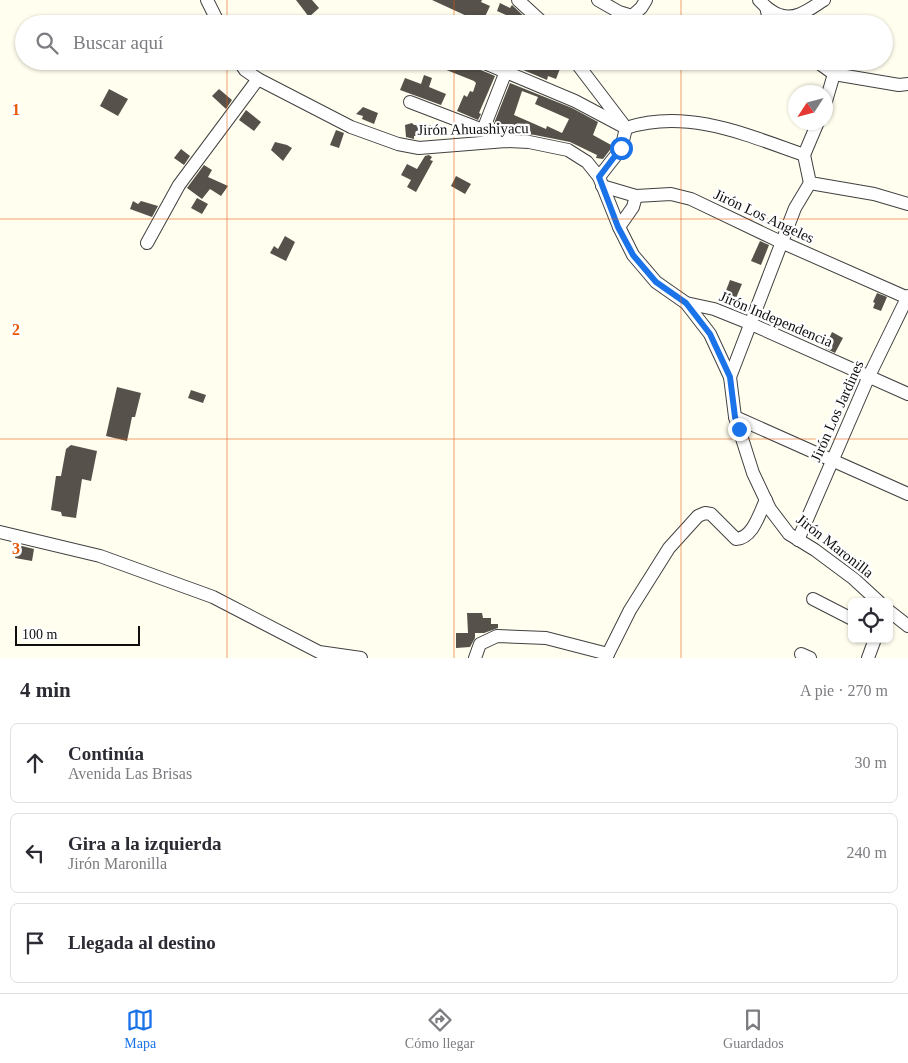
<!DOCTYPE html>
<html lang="es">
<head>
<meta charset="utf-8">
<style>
  body { margin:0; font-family:Georgia,serif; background:#f7f7f7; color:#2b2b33 }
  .controls { position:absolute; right:15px; bottom:15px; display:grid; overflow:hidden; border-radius:8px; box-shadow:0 1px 4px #0004 }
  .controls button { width:45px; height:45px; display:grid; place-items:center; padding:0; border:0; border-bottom:1px solid #e1e1e2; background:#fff; color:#2b2b33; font:25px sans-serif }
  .compass { position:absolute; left:788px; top:85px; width:45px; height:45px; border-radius:50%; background:#fff; box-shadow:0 1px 4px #0004; rotate:234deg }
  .scale { position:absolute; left:15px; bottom:12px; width:125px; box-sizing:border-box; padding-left:5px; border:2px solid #0e0e0e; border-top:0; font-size:14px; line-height:18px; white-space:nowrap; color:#0e0e0e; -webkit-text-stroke:4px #fff; paint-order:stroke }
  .stop { position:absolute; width:15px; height:15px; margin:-11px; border:4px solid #1a73e8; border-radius:50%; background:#fff }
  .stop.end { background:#1a73e8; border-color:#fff; box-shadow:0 1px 5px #0008 }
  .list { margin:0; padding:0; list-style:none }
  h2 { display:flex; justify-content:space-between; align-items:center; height:65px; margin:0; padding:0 20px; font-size:21px }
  h2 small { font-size:16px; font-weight:400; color:#7c7c81 }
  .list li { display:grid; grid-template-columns:32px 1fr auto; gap:15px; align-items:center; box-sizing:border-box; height:80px; margin:0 10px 10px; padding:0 10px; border:1px solid #e1e1e2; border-radius:8px }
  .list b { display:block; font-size:19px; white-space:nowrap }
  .list p { margin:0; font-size:16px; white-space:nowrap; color:#7c7c81 }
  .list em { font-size:16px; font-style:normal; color:#7c7c81 }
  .icon { flex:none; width:28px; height:28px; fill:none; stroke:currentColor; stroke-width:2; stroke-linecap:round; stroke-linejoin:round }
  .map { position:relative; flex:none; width:908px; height:658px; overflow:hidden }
  .search { position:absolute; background:#fff; box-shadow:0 1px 4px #0004; left:15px; right:15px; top:15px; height:55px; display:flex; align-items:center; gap:12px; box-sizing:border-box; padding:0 18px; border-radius:28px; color:#7c7c81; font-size:19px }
  .sheet { height:335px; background:#fff }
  nav { display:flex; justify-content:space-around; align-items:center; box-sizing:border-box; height:70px; border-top:1px solid #e1e1e2; background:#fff; font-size:14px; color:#7c7c81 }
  nav a { display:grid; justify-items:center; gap:2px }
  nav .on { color:#1a73e8 }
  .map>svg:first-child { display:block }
  .building { fill:#56514a; fill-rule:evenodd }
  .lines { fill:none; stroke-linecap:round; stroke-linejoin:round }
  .minor-casing { stroke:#414141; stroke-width:14 }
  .minor { stroke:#fff; stroke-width:12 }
  .route { stroke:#1a73e8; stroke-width:6 }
  .grid { fill:none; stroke:#e8590c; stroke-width:1; stroke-opacity:0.55 }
  .labels { text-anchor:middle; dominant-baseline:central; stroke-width:5; stroke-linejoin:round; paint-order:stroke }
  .street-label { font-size:15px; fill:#0e0e0e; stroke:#fff }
  .grid-label { font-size:16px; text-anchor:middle; font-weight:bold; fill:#e8590c; stroke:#fff; stroke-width:5; stroke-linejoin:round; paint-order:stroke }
</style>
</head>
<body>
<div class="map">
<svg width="908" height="658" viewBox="0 0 908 658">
  <rect width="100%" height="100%" fill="#fffeef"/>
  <g class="building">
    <polygon points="296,0 312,0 319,8 309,17"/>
    <polygon points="432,0 482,0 481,2 490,6 482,23"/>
    <polygon points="500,3 510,8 512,5 532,24 519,24 514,21 515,19 497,11"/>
    <polygon points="424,61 472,61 476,68 495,76 479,113 481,114 478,120 457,111 464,95 467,97 470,91 473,92 476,83 474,81"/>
    <polygon points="518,61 531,61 530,66 541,70 545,61 563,61 556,79 548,76 547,80 516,67"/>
    <polygon points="424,75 432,78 429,87 446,94 441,105 400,90 405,78 421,84"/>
    <path d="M510,83L572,108L598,122L593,135L613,146L603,159L596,158L597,155L570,142L535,135L519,133L508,129L507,132L493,126ZM522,91L538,97L535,104L569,119L562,133L547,126L546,129L514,115Z"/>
    <polygon points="109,89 128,99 118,116 100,106"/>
    <polygon points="219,89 232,100 226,109 212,96"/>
    <polygon points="363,107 378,113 374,124 362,119 363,116 356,114"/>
    <polygon points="246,110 261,122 254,131 239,120"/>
    <polygon points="412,123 414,125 431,125 431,135 414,136 414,139 406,137 405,125"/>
    <polygon points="336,130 344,133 339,148 330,145"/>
    <polygon points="275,142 287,145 292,148 283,161 271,150"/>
    <polygon points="181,149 190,156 184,165 174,158"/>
    <polygon points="429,155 432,157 430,160 433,161 416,192 407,187 411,180 401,175 407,164 417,169 425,156"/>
    <polygon points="204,165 212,170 208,177 228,186 221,196 210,189 202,199 187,188"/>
    <polygon points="456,176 471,184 465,194 451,186"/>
    <polygon points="197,198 208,204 202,214 191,208"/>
    <polygon points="133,201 138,204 141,201 158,206 152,217 130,209"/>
    <polygon points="285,236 295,242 286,261 270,253 274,246 278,249"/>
    <polygon points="760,241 769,245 761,265 751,261"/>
    <polygon points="730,280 742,284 733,305 722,301"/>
    <polygon points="877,293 887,297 881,311 873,308 875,303 873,302"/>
    <polygon points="832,332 843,338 835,353 825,348"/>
    <polygon points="117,387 141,393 135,417 132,417 127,441 106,436"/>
    <polygon points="191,390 206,395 203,403 188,398"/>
    <polygon points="71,445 97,451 91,481 82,479 76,518 62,516 61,512 51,510 56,476 61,476 66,449"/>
    <polygon points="18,545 34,549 32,561 15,558"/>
    <polygon points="467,613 482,613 483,618 491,618 491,624 498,624 498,628 484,633 475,633 475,638 470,647 456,648 456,633 468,633"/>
  </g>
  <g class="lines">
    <defs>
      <g id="minor">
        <polyline points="207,0 219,24"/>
        <polyline points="518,0 544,24"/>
        <polyline points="598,0 619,12 632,16 641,8 646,0"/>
        <polyline points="759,0 766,7 770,24"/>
        <path d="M766,7C770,10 775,14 780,15C796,21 811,8 824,0"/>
        <polyline points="239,61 245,70 258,79 351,127 398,144 419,148 506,141 529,142 568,150 587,162 599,177 619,227 633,255 656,282 686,303 710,334 730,377 735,417 739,429 753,473 770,509 789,534 815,550 854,579 879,602"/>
        <polyline points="480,61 575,101 626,128"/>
        <polyline points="575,61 623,124"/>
        <polyline points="816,61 834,74 899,85 908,84"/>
        <polyline points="826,101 834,74"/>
        <polyline points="410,102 483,130"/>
        <path d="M626,128C687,108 747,135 804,155L810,183L874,194L908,204"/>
        <polyline points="506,141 483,130 510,61"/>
        <polyline points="804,155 818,122"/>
        <polyline points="599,177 621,149 626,128"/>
        <polyline points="602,186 636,196 671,194 691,199 781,242 908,298"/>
        <polyline points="619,227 633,207 636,196"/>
        <polyline points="147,243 179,185 258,79"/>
        <polyline points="686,303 714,309 749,323 908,394"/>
        <polyline points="730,377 795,208 810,183"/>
        <polyline points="735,417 908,494"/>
        <polyline points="0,532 100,556 213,597 319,652 361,658"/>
        <polyline points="798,540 869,376 908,296"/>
        <polyline points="813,599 852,619"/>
        <polyline points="889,611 908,626"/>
        <polyline points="801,654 810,658"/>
        <polyline points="475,658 480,644 497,636 546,638 608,654"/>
        <path d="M606,658L630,610L669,548L698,516L705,513L711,514L736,539C753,538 759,514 766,500"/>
        <polyline points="868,658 875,639"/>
      </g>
    </defs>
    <use href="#minor" class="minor-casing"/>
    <use href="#minor" class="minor"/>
  </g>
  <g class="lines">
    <polyline class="route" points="621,148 599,177 618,227 633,255 656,282 686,303 710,334 730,377 735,417 739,429"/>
  </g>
  <path class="grid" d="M227,0V24M454,0V24M681,0V24M227,61V658M454,61V658M681,61V658M0,219H908M0,439H908"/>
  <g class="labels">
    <g class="street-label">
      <text transform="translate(473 129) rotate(-1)">Jirón Ahuashiyacu</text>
      <text transform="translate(764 216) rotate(25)">Jirón Los Angeles</text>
      <text transform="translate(776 319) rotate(23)">Jirón Independencia</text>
      <text transform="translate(837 411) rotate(-66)">Jirón Los Jardines</text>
      <text transform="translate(835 546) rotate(38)">Jirón Maronilla</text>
    </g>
  </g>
  <g class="grid-label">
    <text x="16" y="115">1</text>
    <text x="16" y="335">2</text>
    <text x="16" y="554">3</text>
  </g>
</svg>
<div class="controls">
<button><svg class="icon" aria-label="locate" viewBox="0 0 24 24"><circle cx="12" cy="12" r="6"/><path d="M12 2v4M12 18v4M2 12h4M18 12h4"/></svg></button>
</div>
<svg class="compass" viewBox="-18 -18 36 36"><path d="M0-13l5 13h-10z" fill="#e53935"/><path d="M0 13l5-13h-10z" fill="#7c7c81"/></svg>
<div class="scale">100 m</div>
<div class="stop" style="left:621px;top:148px"></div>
<div class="stop end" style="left:739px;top:429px"></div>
<div class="search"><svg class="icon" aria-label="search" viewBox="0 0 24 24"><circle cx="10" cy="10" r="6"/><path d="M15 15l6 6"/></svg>Buscar aquí</div>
</div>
<section class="sheet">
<h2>4 min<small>A pie · 270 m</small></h2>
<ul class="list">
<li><svg class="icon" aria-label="ahead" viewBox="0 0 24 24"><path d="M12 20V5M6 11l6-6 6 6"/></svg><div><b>Continúa</b><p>Avenida Las Brisas</p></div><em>30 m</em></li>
<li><svg class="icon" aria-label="left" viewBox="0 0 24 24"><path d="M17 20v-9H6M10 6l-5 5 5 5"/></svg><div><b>Gira a la izquierda</b><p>Jirón Maronilla</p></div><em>240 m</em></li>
<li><svg class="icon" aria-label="arrive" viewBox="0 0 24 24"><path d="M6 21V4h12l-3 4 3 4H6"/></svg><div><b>Llegada al destino</b></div></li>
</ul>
</section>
<nav>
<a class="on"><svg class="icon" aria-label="map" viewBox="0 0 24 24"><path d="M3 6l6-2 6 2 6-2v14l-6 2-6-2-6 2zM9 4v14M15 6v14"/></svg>Mapa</a>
<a><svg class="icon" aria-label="directions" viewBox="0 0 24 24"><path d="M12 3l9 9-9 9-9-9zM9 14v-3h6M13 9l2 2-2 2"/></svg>Cómo llegar</a>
<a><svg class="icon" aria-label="saved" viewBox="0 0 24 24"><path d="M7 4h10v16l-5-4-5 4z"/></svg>Guardados</a>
</nav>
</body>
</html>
